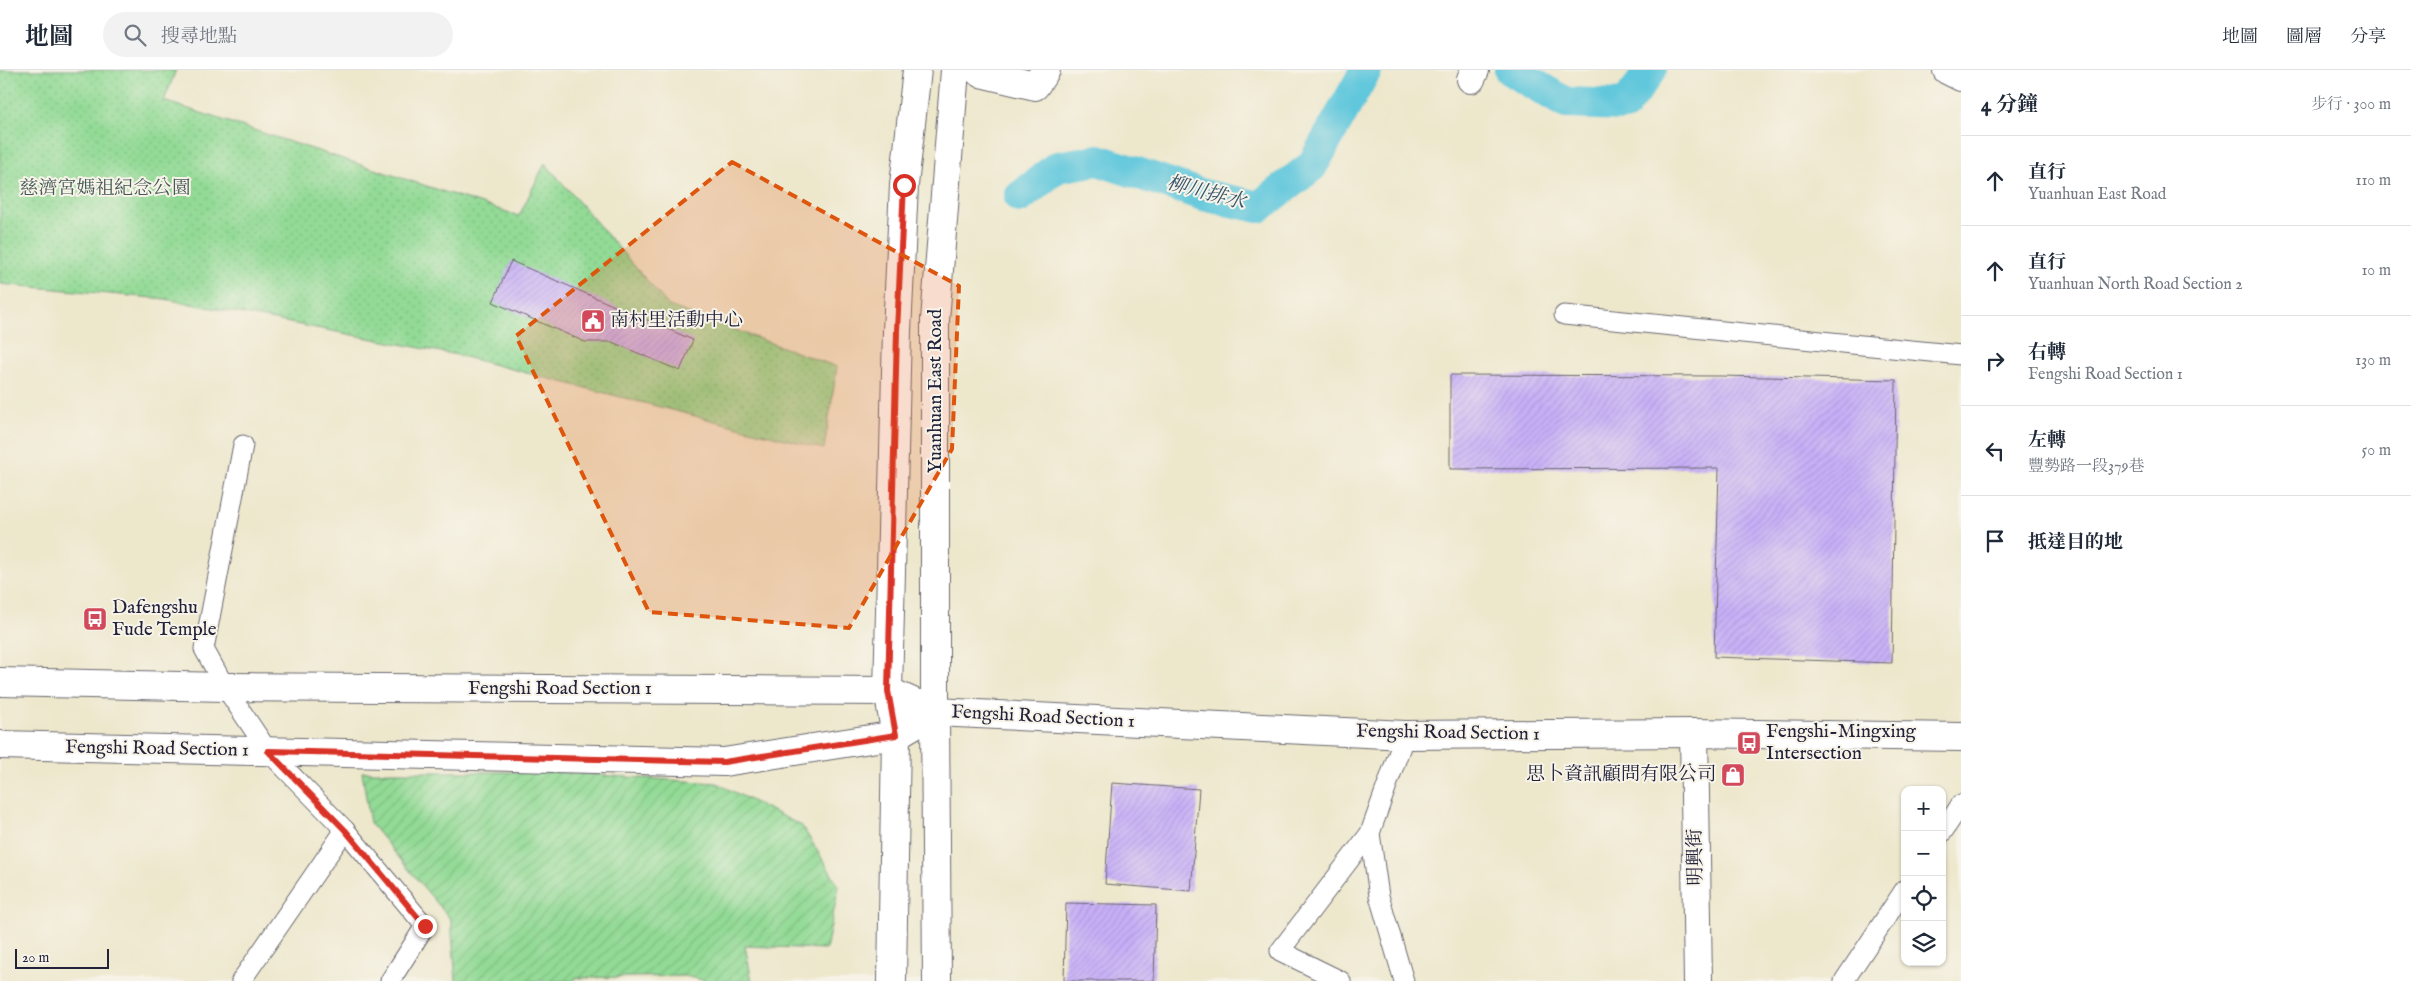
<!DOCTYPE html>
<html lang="zh-TW">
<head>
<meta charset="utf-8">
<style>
  body { margin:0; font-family:"IM FELL English","Noto Serif TC",serif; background:#f2f2f3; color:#1f2937 }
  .controls { position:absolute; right:15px; bottom:15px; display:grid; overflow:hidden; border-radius:10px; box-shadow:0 1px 4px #0004 }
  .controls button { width:45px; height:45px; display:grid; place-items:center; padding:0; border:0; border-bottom:1px solid #e0e1e3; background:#fff; color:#1f2937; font:25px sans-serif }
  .scale { position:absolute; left:15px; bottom:12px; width:94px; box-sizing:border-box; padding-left:5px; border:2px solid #22223b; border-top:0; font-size:14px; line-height:18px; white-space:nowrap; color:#22223b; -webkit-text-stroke:4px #f7f3e8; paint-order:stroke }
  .stop { position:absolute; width:15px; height:15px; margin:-11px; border:4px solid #d93025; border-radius:50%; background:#fff }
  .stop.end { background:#d93025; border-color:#fff; box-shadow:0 1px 5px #0008 }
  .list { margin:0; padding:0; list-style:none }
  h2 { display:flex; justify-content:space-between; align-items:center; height:65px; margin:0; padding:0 20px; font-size:21px }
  h2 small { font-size:16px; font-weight:400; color:#747a83 }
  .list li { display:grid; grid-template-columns:32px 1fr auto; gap:15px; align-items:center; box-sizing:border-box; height:90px; padding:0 20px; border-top:1px solid #e0e1e3 }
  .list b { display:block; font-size:19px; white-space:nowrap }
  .list p { margin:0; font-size:16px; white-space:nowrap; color:#747a83 }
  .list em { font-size:16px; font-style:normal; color:#747a83 }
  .icon { flex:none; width:28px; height:28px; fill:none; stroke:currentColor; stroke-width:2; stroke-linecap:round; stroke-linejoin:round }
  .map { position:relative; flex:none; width:1961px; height:911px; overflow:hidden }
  header { display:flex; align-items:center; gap:30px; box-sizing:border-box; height:70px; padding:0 25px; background:#fff; border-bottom:1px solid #e0e1e3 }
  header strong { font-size:24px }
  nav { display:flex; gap:28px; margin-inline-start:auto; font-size:18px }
  .search { width:350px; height:45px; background:#f2f2f3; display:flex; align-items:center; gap:12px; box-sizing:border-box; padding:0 18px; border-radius:28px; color:#747a83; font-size:19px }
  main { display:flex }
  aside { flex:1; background:#fff }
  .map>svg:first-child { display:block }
  .park { fill:url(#park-dots); stroke:#5a7e68 }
  .garden { fill:url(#garden-furrows); stroke:#5a7e68 }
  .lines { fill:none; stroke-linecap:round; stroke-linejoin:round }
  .canal { stroke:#60c7dc; stroke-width:32 }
  .building { fill:url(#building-hatch) }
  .service-casing { stroke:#69676e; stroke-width:21 }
  .minor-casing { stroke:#69676e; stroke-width:30 }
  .tertiary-casing { stroke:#69676e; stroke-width:30 }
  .primary-casing { stroke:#69676e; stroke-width:30 }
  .service { stroke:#fff; stroke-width:19 }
  .minor { stroke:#fff; stroke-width:28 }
  .tertiary { stroke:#fff; stroke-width:28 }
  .primary { stroke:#fff; stroke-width:28 }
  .route { stroke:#d93025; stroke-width:6 }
  .marked { fill:#de560e; fill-opacity:0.2; stroke:#de560e; stroke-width:4; stroke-dasharray:10 6; stroke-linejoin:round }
  .labels { text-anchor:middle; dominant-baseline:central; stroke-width:4; stroke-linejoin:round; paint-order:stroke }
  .park-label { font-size:19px; fill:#445956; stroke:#f7f3e8 }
  .poi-label { font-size:19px; fill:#22223b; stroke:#f7f3e8; text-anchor:start }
  .street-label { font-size:19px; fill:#22223b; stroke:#f7f3e8 }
  .water-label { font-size:20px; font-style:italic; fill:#35546b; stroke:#f7f3e8 }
</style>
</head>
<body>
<header>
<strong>地圖</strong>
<div class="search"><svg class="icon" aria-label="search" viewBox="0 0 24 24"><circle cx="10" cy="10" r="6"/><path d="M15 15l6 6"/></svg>搜尋地點</div>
<nav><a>地圖</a><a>圖層</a><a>分享</a></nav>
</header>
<main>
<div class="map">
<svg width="1961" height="911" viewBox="0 0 1961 911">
  <defs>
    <pattern id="park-dots" width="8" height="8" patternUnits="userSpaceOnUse" patternTransform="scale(1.25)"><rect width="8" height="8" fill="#92da95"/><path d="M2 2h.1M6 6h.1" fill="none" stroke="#7ebb81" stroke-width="1.8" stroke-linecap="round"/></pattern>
    <pattern id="garden-furrows" width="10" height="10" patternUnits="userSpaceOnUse" patternTransform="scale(1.25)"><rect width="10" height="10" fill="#92da95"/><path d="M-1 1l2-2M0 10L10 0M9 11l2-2" fill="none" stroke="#7ebb81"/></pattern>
    <pattern id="building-hatch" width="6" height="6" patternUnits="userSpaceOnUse" patternTransform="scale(1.25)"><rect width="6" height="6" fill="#c8b0f8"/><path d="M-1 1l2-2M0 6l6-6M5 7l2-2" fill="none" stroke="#ac97d6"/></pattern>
  </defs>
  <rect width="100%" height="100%" fill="#f7f3e8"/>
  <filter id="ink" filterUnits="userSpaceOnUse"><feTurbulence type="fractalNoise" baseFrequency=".02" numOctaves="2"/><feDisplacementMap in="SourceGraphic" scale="10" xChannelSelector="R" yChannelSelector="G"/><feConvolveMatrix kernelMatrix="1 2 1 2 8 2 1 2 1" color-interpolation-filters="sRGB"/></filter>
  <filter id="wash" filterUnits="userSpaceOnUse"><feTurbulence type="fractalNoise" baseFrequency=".0096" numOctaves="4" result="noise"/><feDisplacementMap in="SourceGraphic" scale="20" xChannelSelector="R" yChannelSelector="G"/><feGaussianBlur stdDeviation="1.12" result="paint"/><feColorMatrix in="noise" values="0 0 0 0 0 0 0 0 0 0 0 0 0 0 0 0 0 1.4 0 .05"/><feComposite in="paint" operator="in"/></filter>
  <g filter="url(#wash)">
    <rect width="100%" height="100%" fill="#ede7cc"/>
    <polygon class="park" points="0,0 176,0 164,31 519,146 545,93 669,236 837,297 824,379 457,285 165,229 0,214"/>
    <polygon class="garden" points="362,702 554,702 716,713 802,756 839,816 826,879 745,876 752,911 706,911 685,906 575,908 574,911 456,911 451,850 370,753"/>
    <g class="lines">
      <g class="canal">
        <polyline points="1510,0 1566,33 1625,35 1651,0"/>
        <polyline points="1020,127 1057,97 1098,90 1203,125 1259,137 1312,96 1366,0"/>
      </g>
    </g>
    <g id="blocks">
      <g class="building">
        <polygon points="511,191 693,270 680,301 612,272 585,272 493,232"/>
        <polygon points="1450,305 1721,306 1896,310 1892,593 1714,587 1719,398 1450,399"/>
        <polygon points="1112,713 1199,719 1191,821 1105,814"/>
        <polygon points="1066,833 1156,835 1154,911 1064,911"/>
      </g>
    </g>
  </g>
  <g filter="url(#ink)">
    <use href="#blocks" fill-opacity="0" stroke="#69676e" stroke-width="1"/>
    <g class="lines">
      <defs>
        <g id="service">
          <polyline points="1564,245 1961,285"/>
          <polyline points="243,375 204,579 225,617 268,681 345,760 425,856 390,911"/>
          <polyline points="1942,763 1961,734"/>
          <polyline points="241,911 345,760"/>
          <polyline points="1341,911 1280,881 1370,763"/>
          <polyline points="1404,911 1379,826 1370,763 1405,665"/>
          <polyline points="1844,911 1905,819"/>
        </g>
        <g id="minor">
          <polyline points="977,0 980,3 1035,16 1046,0"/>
          <polyline points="1947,0 1961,7"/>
          <polyline points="1471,9 1475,0"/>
          <polyline points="935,642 1405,665 1694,663 1961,667"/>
          <polyline points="1694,663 1698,911"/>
        </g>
        <g id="tertiary">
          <polyline points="888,621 896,665 892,911"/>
          <polyline points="935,642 937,911"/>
        </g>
        <g id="primary">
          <polyline points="0,612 225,617 888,621 935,642"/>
          <polyline points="888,621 897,261 904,115 917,0"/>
          <polyline points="935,642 935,250 955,0"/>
          <polyline points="0,675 724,692 896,665 935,642"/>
        </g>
      </defs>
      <use href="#service" class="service-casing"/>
      <use href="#minor" class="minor-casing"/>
      <use href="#tertiary" class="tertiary-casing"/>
      <use href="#primary" class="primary-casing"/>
      <use href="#service" class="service"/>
      <use href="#minor" class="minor"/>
      <use href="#tertiary" class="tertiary"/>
      <use href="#primary" class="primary"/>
    </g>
  </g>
  <g class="lines" filter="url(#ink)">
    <polyline class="route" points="425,856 345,760 268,681 724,692 896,665 888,621 897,261 904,115"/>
  </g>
  <path class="marked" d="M732,92L959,216L952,379L849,558L649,542L516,266Z"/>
  <defs>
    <symbol id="civic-square" viewBox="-11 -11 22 22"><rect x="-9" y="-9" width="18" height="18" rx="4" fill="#d1495b" stroke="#f7f3e8"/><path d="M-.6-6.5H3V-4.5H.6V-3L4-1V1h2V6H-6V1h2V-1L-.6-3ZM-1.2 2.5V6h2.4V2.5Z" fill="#fff"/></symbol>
    <symbol id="bus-square" viewBox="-11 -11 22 22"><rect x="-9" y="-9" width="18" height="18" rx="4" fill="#d1495b" stroke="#f7f3e8"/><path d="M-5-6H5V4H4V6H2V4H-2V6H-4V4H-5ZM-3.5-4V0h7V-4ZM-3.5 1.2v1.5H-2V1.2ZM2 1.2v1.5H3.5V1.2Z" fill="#fff"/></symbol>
    <symbol id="shop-square" viewBox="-11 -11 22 22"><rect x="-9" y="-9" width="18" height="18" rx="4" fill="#d1495b" stroke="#f7f3e8"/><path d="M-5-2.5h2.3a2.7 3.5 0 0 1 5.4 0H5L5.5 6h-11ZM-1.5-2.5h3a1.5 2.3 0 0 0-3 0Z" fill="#fff"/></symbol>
  </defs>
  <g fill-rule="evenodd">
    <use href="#civic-square" x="579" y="237" width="28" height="28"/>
    <use href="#bus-square" x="81" y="535" width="28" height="28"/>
    <use href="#bus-square" x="1735" y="659" width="28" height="28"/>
    <use href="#shop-square" x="1719" y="691" width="28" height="28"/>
  </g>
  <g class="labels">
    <g class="park-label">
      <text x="105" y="119">慈濟宮媽祖紀念公園</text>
    </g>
    <g class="poi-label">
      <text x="610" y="251">南村里活動中心</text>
      <text x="112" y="538">Dafengshu<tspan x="112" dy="22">Fude Temple</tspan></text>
      <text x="1766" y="662">Fengshi-Mingxing<tspan x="1766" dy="22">Intersection</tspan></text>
      <text x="1716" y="705" text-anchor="end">思卜資訊顧問有限公司</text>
    </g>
    <g class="street-label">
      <text transform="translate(936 321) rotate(-90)">Yuanhuan East Road</text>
      <text x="560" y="619">Fengshi Road Section 1</text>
      <text transform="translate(1043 647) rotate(3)">Fengshi Road Section 1</text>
      <text transform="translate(1448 663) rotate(1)">Fengshi Road Section 1</text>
      <text transform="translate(157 679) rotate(1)">Fengshi Road Section 1</text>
      <text transform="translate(1696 787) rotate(-91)">明興街</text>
    </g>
    <g class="water-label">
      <text transform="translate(1206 123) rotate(15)">柳川排水</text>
    </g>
  </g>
</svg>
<div class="controls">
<button>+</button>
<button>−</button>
<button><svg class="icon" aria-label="locate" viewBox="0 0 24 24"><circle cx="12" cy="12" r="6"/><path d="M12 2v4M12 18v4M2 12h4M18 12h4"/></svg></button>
<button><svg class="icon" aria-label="layers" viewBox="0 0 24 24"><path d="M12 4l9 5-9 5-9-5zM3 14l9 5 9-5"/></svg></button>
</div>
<div class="scale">20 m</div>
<div class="stop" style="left:904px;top:115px"></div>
<div class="stop end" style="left:425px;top:856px"></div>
</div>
<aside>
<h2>4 分鐘<small>步行 · 300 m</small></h2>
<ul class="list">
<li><svg class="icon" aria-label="ahead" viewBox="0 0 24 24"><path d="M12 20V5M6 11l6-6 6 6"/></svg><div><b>直行</b><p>Yuanhuan East Road</p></div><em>110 m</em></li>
<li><svg class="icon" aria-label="ahead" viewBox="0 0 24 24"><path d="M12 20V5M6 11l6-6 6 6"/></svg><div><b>直行</b><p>Yuanhuan North Road Section 2</p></div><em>10 m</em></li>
<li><svg class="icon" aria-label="right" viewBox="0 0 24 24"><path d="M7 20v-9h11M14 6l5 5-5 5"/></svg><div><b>右轉</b><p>Fengshi Road Section 1</p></div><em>130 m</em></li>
<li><svg class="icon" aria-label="left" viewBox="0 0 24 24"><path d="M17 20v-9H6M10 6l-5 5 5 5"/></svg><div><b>左轉</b><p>豐勢路一段379巷</p></div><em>50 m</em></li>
<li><svg class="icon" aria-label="arrive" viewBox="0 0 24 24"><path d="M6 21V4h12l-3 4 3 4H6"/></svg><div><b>抵達目的地</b></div></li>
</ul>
</aside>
</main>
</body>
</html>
